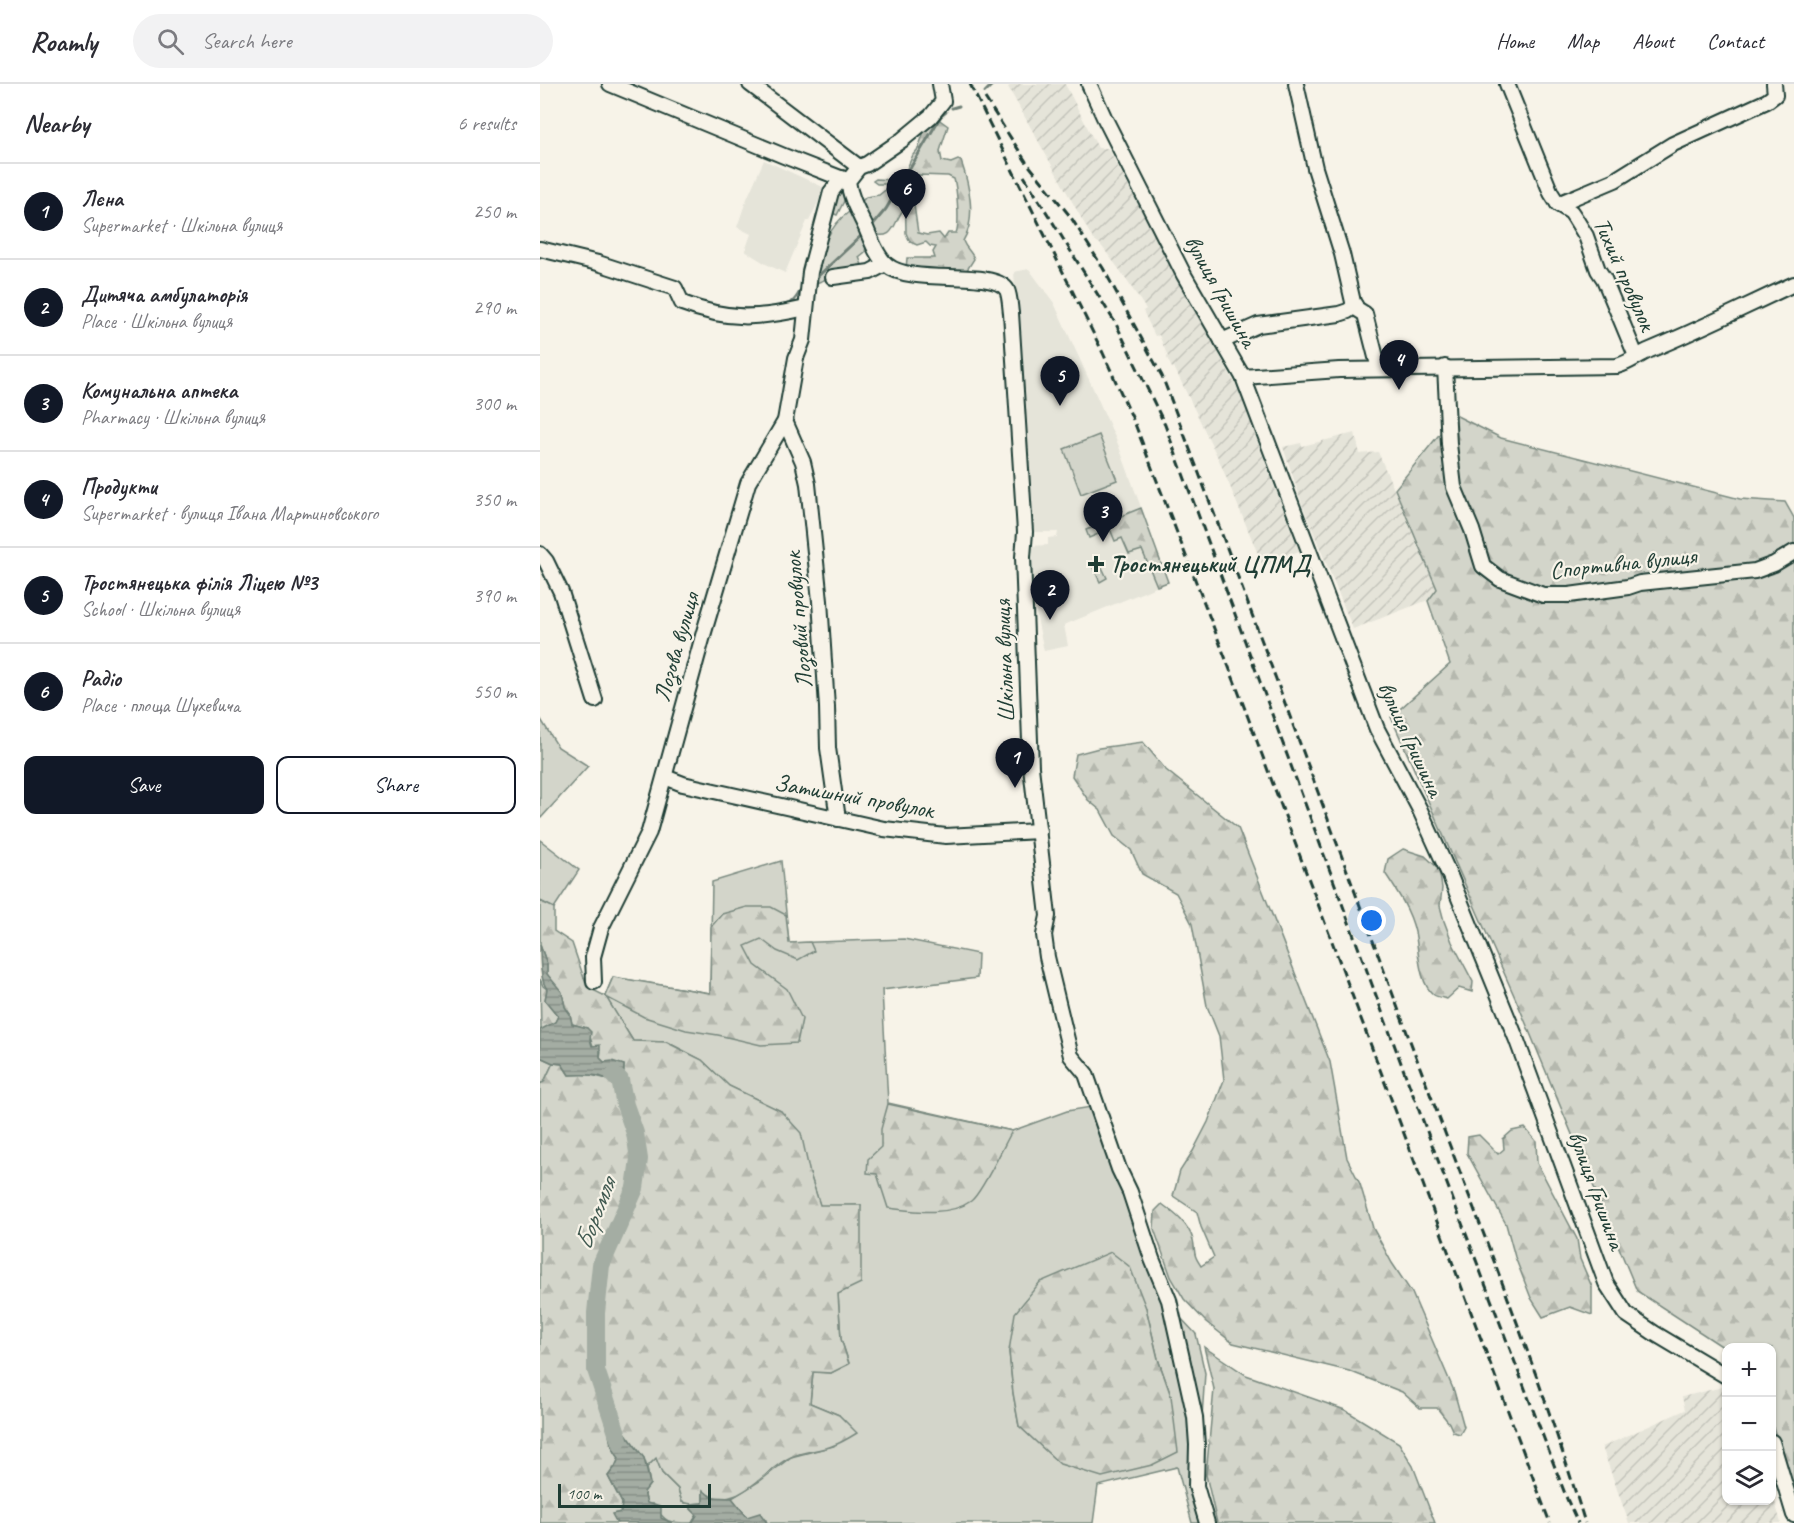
<!DOCTYPE html>
<html lang="en">
<head>
<meta charset="utf-8">
<style>
  body { margin:0; font-family:Caveat,sans-serif; background:#f2f2f3; color:#2b2b33 }
  .controls { position:absolute; right:18px; bottom:18px; display:grid; overflow:hidden; border-radius:12px; box-shadow:0 2px 4px #0004 }
  .controls button { width:54px; height:54px; display:grid; place-items:center; padding:0; border:0; border-bottom:2px solid #e1e1e2; background:#fff; color:#2b2b33; font:30px sans-serif }
  .scale { position:absolute; left:18px; bottom:15px; width:153px; box-sizing:border-box; padding-left:6px; border:3px solid #1f3d34; border-top:0; font-size:16px; line-height:21px; white-space:nowrap; color:#1f3d34; -webkit-text-stroke:4px #f7f3e8; paint-order:stroke }
  .you { position:absolute; left:832px; top:837px; width:21px; height:21px; margin:-15px; border:4px solid #fff; border-radius:50%; background:#1a73e8; box-shadow:0 0 0 9px #1a73e833 }
  .badge { display:grid; place-items:center; width:39px; height:39px; border-radius:50%; background:#111827; color:#fff; font-size:20px; font-weight:700 }
  .pin { position:absolute; translate:-50% -50px; filter:drop-shadow(0 2px 3px #0008) }
  .pin::after { content:''; position:absolute; top:32px; width:21px; height:18px; background:inherit; clip-path:polygon(0 0,100% 0,50% 100%) }
  .list { margin:0; padding:0; list-style:none }
  h2 { display:flex; justify-content:space-between; align-items:center; height:78px; margin:0; padding:0 24px; font-size:26px }
  h2 small { font-size:20px; font-weight:400; color:#7c7c81 }
  .list li { display:grid; grid-template-columns:39px 1fr auto; gap:18px; align-items:center; box-sizing:border-box; height:96px; padding:0 24px; border-top:2px solid #e1e1e2 }
  .list b { display:block; font-size:22px; white-space:nowrap }
  .list p { margin:0; font-size:20px; white-space:nowrap; color:#7c7c81 }
  .list em { font-size:20px; font-style:normal; color:#7c7c81 }
  .actions { display:flex; gap:12px; padding:18px 24px }
  .actions a { flex:1; padding:14px 0; border:2px solid #111827; border-radius:12px; text-align:center; font-size:21px; color:#111827 }
  .actions .main { background:#111827; color:#fff }
  .icon { flex:none; width:33px; height:33px; fill:none; stroke:currentColor; stroke-width:2; stroke-linecap:round; stroke-linejoin:round }
  .map { position:relative; flex:none; width:1254px; height:1439px; overflow:hidden }
  header { display:flex; align-items:center; gap:36px; box-sizing:border-box; height:84px; padding:0 30px; background:#fff; border-bottom:2px solid #e1e1e2 }
  header strong { font-size:28px }
  nav { display:flex; gap:33px; margin-inline-start:auto; font-size:21px }
  .search { width:420px; height:54px; background:#f2f2f3; display:flex; align-items:center; gap:15px; box-sizing:border-box; padding:0 21px; border-radius:33px; color:#7c7c81; font-size:22px }
  main { display:flex }
  aside { flex:1; background:#fff }
  .map>svg:first-child { display:block }
  .built { fill:#e5e4d9 }
  .industrial { fill:url(#industrial-furrows) }
  .grass { fill:#d3d5ca; stroke:#79897f; stroke-width:1.5; fill-rule:evenodd }
  .forest { fill:url(#forest-firs); stroke:#79897f; stroke-width:1.5; fill-rule:evenodd }
  .water { fill:url(#water-rules); stroke:#6f8077; stroke-width:1.5 }
  .lines { fill:none; stroke-linecap:round; stroke-linejoin:round }
  .stream { stroke:#6f8077; stroke-width:3 }
  .river { stroke:#a4ada3; stroke-width:18 }
  .minor-casing { stroke:#1f3d34; stroke-width:18 }
  .minor { stroke:#f7f3e8; stroke-width:14 }
  .rail { stroke:#1f3d34; stroke-width:3; stroke-dasharray:9 4.5; stroke-linecap:butt }
  .poi-dot { fill:#1f3d34; stroke:#f7f3e8; stroke-width:2 }
  .labels { text-anchor:middle; dominant-baseline:central; stroke-width:4.5; stroke-linejoin:round; paint-order:stroke }
  .street-label { font-size:24px; fill:#1f3d34; stroke:#f7f3e8 }
  .poi-label { font-size:24px; font-weight:bold; fill:#1f3d34; stroke:#f7f3e8; text-anchor:start }
  .water-label { font-size:26px; font-style:italic; fill:#405950; stroke:#f7f3e8 }
</style>
</head>
<body>
<header>
<strong>Roamly</strong>
<div class="search"><svg class="icon" aria-label="search" viewBox="0 0 24 24"><circle cx="10" cy="10" r="6"/><path d="M15 15l6 6"/></svg>Search here</div>
<nav><a>Home</a><a>Map</a><a>About</a><a>Contact</a></nav>
</header>
<main>
<aside>
<h2>Nearby<small>6 results</small></h2>
<ul class="list">
<li><span class="badge">1</span><div><b>Лєна</b><p>Supermarket · Шкільна вулиця</p></div><em>250 m</em></li>
<li><span class="badge">2</span><div><b>Дитяча амбулаторія</b><p>Place · Шкільна вулиця</p></div><em>290 m</em></li>
<li><span class="badge">3</span><div><b>Комунальна аптека</b><p>Pharmacy · Шкільна вулиця</p></div><em>300 m</em></li>
<li><span class="badge">4</span><div><b>Продукти</b><p>Supermarket · вулиця Івана Мартиновського</p></div><em>350 m</em></li>
<li><span class="badge">5</span><div><b>Тростянецька філія Ліцею №3</b><p>School · Шкільна вулиця</p></div><em>390 m</em></li>
<li><span class="badge">6</span><div><b>Радіо</b><p>Place · площа Шухевича</p></div><em>550 m</em></li>
</ul>
<div class="actions"><a class="main">Save</a><a>Share</a></div>
</aside>
<div class="map">
<svg width="1254" height="1439" viewBox="0 0 1254 1439">
  <defs>
    <pattern id="industrial-furrows" width="10" height="10" patternUnits="userSpaceOnUse" patternTransform="scale(1.5)"><rect width="10" height="10" fill="#e5e4d9"/><path d="M-1 1l2-2M0 10L10 0M9 11l2-2" fill="none" stroke="#c4c4bb"/></pattern>
    <pattern id="forest-firs" width="22" height="20" patternUnits="userSpaceOnUse" patternTransform="scale(1.5)"><rect width="22" height="20" fill="#d3d5ca"/><path d="M5 1l3.5 6h-7zM16 11l3.5 6h-7z" fill="#b5b8ae"/></pattern>
    <pattern id="water-rules" width="6" height="5" patternUnits="userSpaceOnUse" patternTransform="scale(1.5)"><rect width="6" height="5" fill="#a4ada3"/><path d="M0 2.5h6" fill="none" stroke="#858e86"/></pattern>
  </defs>
  <rect width="100%" height="100%" fill="#f7f3e8"/>
  <filter id="ink" filterUnits="userSpaceOnUse"><feTurbulence type="fractalNoise" baseFrequency=".0167" numOctaves="2"/><feDisplacementMap in="SourceGraphic" scale="12" xChannelSelector="R" yChannelSelector="G"/><feConvolveMatrix kernelMatrix="1 2 1 2 8 2 1 2 1" color-interpolation-filters="sRGB"/></filter>
  <g filter="url(#ink)">
    <g class="built">
      <polygon points="224,76 285,104 269,137 267,137 245,189 226,180 205,167 211,150 197,143 206,117"/>
      <polygon points="489,185 514,219 552,302 578,360 628,498 524,541 528,562 504,567 494,520 490,462 508,461 508,454 517,453 518,448 490,448 474,188"/>
    </g>
    <g class="industrial">
      <polygon points="473,0 525,0 558,64 568,64 700,309 713,339 711,341 759,467 723,482 679,376 634,283 632,284 627,274 628,273 619,251 615,252 603,227 606,225 579,185 560,160 553,155 468,3"/>
      <polygon points="815,349 820,370 838,368 897,506 888,516 813,545 762,420 743,363 761,359 762,362"/>
      <polygon points="1186,1302 1186,1416 1232,1416 1232,1407 1241,1439 1089,1439 1062,1363 1145,1326 1142,1313"/>
    </g>
    <g class="grass">
      <path d="M336,95L365,97V124C353,135 357,159 330,149L319,120L326,113L339,111L349,103L348,100H337L333,97Z"/>
      <path d="M309,128H312L327,156L325,168L319,173L322,181C307,193 285,192 269,203C278,177 285,144 309,128Z"/>
      <polygon points="559,351 577,396 541,410 524,365"/>
      <polygon points="559,477 567,494 560,498 552,481"/>
      <polygon points="0,634 18,663 48,682 0,735"/>
      <polygon points="0,756 39,786 14,824 0,817"/>
      <path d="M241,777L249,859L364,855L438,870L437,894L342,906L348,1019L472,1047L527,1027L551,1023L603,1165L624,1216L656,1250L665,1289L662,1333L663,1439H652L637,1383L558,1402L553,1439H227L226,1436L207,1433L192,1414L220,1397L251,1373L294,1362L299,1331L270,1319L273,1288L291,1289L309,1279L301,1255L298,1210L321,1121L280,1122L270,1090L241,1027L189,1002L162,976L127,958L93,957L65,912L73,893L170,909L172,798ZM606,1224L618,1275L631,1312L479,1342L473,1309L469,1267Z"/>
      <polygon points="0,973 13,979 4,998 0,1000"/>
      <path d="M116,1374L122,1389L138,1405L142,1418L151,1420V1425L157,1431L152,1439C128,1439 125,1439 113,1420H107L104,1408L110,1400L107,1383Z"/>
    </g>
    <g class="forest">
      <path d="M397,34L408,42L400,67L402,77L411,79L418,76L421,77C429,100 437,135 423,157C426,165 432,168 434,175L427,186L366,185L367,174H395L393,168L396,163L390,162L386,158L377,161L370,158L366,149L365,89L373,71L378,65L385,45ZM378,91L408,92L414,95C417,105 420,140 416,149H408L404,155L399,149L387,151L378,149L374,121L376,101L373,94Z"/>
      <polygon points="299,101 306,105 304,117 297,131 292,129"/>
      <polygon points="915,331 961,354 1200,415 1245,418 1254,434 1254,1407 1232,1340 1232,1264 1186,1264 1186,1265 1097,1207 980,925 851,633 910,580 888,517 897,505 855,405"/>
      <polygon points="601,424 628,498 617,502 602,466 589,470 582,454 575,457 570,445 549,454 546,446"/>
      <path d="M603,658L626,686L698,744L790,978L807,1074L820,1100L833,1144L852,1179L872,1209L914,1307L924,1343L920,1350L913,1348L909,1339L897,1324H880L862,1308L809,1287L693,1259L666,1238L644,1215L631,1193L614,1145L615,1127L622,1120C634,1129 649,1140 653,1156C656,1169 652,1169 661,1182L674,1173L661,1143L657,1128L633,1112L640,1087L653,1067L668,1038L684,996L679,952L667,922L652,840L636,809L602,790L591,766L574,752L560,726L548,716L532,692L536,670L559,664Z"/>
      <path d="M863,765L885,772L899,785L902,804L900,822L904,837L912,858L933,898L932,908L919,904L907,915C904,914 897,913 894,911C878,899 879,865 875,848C870,826 857,807 845,789L848,775Z"/>
      <path d="M0,817L14,824V847L32,859L47,903L65,912L73,893L170,909L171,843L182,830L207,823H231L246,831L249,859L270,858L274,867L258,876L237,867L221,855L205,862L215,881L247,905L262,935L257,959L221,961L178,951L146,946L104,933L66,913L93,957L126,958L162,976L189,1002L241,1027L261,1049L270,1090L280,1121H321V1199L298,1210L301,1255L309,1280L291,1289L273,1288L270,1319L299,1331L317,1349C309,1354 301,1359 292,1362C279,1367 264,1367 251,1373C224,1385 195,1432 163,1407V1419L151,1420L142,1418L138,1405L122,1389L116,1374L107,1383L104,1374L73,1332C66,1347 69,1361 79,1374L75,1383L68,1392L82,1419L81,1428L73,1430L77,1439H0V1000L4,998L13,979L22,980L29,991L46,990L72,996L83,1010L84,981L72,978H64L60,974L61,967L53,962L47,944L32,940L30,930L25,923L23,914L7,890V880L0,861Z"/>
      <polygon points="0,895 3,902 7,905 5,916 18,932 15,938 1,947"/>
      <path d="M348,1020L472,1047C464,1061 442,1109 431,1117C409,1133 373,1127 348,1124L337,1090L327,1089L328,1075L341,1063V1045Z"/>
      <polygon points="985,1044 996,1057 997,1079 1037,1155 1040,1175 1052,1203 1052,1231 1030,1223 1003,1233 991,1214 975,1173 966,1140 927,1069 928,1053 939,1051 958,1070 964,1065 963,1055 972,1047"/>
      <polygon points="571,1168 590,1183 606,1224 618,1275 631,1312 638,1368 612,1381 562,1393 520,1380 479,1342 473,1309 469,1267 475,1229 500,1198"/>
      <polygon points="664,1263 706,1291 805,1326 859,1359 873,1382 895,1439 677,1439 666,1391 674,1305"/>
    </g>
    <g class="water">
      <path d="M0,861L7,880V890L22,908L25,923L30,930L32,940L47,944L51,948L50,955L52,962L60,961V974L64,978L72,977L84,981L83,1010C67,989 55,990 29,991L22,980L13,979L0,973V946L15,938L18,932L5,916L7,905C0,897 0,874 0,861Z"/>
      <path d="M72,1331L104,1374L110,1400L104,1408L107,1419L121,1423V1434L132,1439H77L72,1430L81,1428L82,1419L68,1392L75,1383L79,1374C69,1361 66,1347 72,1331Z"/>
      <polygon points="163,1406 171,1413 192,1414 207,1433 220,1429 227,1439 152,1439 157,1431 151,1425 151,1420 163,1419"/>
    </g>
    <g class="lines">
      <g class="stream">
        <polyline points="445,8 453,0"/>
        <polyline points="412,24 419,22"/>
        <polyline points="330,144 346,125 401,32 406,28"/>
        <polyline points="51,184 93,197"/>
        <polyline points="275,195 323,150"/>
        <path d="M180,223C198,225 236,227 252,218C257,215 260,207 263,202"/>
      </g>
      <polyline class="river" points="74,992 80,996 85,1021 95,1049 99,1075 95,1104 61,1181 56,1229 56,1286 79,1355"/>
      <defs>
        <g id="minor">
          <polyline points="70,0 244,72 308,97"/>
          <polyline points="210,0 319,83"/>
          <path d="M400,0L403,17L391,32L362,56L327,80L319,83L308,97C310,114 319,129 326,144C331,156 337,173 347,181C370,202 454,184 467,206C470,212 470,223 471,229L485,448L483,473L491,683L508,832L504,851L507,873L531,972L546,990L579,1085L590,1108L612,1175L629,1216L655,1333L657,1361L656,1402L667,1439"/>
          <polyline points="549,0 564,33 644,191 703,293 837,645 879,724 910,792 976,954 1066,1199 1086,1230 1114,1249 1186,1292"/>
          <polyline points="756,0 775,84 802,170 813,218 817,225 825,230 839,285"/>
          <polyline points="967,0 1011,109 1018,120 1031,128 1035,134 1046,152 1058,186 1064,195 1096,272"/>
          <polyline points="1018,120 1075,96 1133,60 1227,17 1235,11 1234,0"/>
          <path d="M0,165L58,179L135,204L142,219C189,237 218,235 266,224"/>
          <polyline points="293,193 330,188 345,180"/>
          <polyline points="682,257 718,241 799,230 808,227 815,221"/>
          <polyline points="905,283 909,360 914,403 932,446 943,482 960,495 1003,511 1029,511 1088,503 1100,499 1215,487 1234,480 1254,468"/>
          <path d="M703,293L799,286L1077,282C1089,279 1098,271 1110,266C1159,246 1206,222 1254,200"/>
          <polyline points="245,337 263,378 268,400 280,517 287,623 288,664 298,735"/>
          <polyline points="0,470 6,477 21,508 55,616"/>
          <polyline points="125,693 143,700 344,745 406,752 499,747"/>
          <polyline points="54,898 53,873 61,844 109,748 164,548 208,399 245,337 256,274 263,256 270,188 291,108 302,94"/>
          <polyline points="1232,1358 1254,1431"/>
        </g>
      </defs>
      <use href="#minor" class="minor-casing"/>
      <use href="#minor" class="minor"/>
      <g class="rail">
        <polyline points="430,0 563,269 595,340 697,604 1010,1439"/>
        <path d="M445,14L487,79L530,132L563,184L622,292C706,512 787,733 869,954C929,1115 995,1274 1045,1439"/>
        <polyline points="484,92 576,240 625,341 864,987 1027,1415 1038,1439"/>
      </g>
    </g>
  </g>
  <path class="poi-dot" d="M553 471h6v6h6v6h-6v6h-6v-6h-6v-6h6z"/>
  <g class="labels">
    <g class="street-label">
      <text transform="translate(1085 190) rotate(66)">Тихий провулок</text>
      <text transform="translate(681 207) rotate(61)">вулиця Гришина</text>
      <text transform="translate(1083 479) rotate(-6)">Спортивна вулиця</text>
      <text transform="translate(258 536) rotate(-95)">Лозовий провулок</text>
      <text transform="translate(136 563) rotate(-74)">Лозова вулиця</text>
      <text transform="translate(464 577) rotate(-92)">Шкільна вулиця</text>
      <text transform="translate(871 655) rotate(65)">вулиця Гришина</text>
      <text transform="translate(314 712) rotate(10)">Затишний провулок</text>
      <text transform="translate(1057 1106) rotate(70)">вулиця Гришина</text>
    </g>
    <g class="poi-label">
      <text x="570" y="480">Тростянецький ЦПМД</text>
    </g>
    <g class="water-label">
      <text transform="translate(55 1130) rotate(-69)">Боромля</text>
    </g>
  </g>
</svg>
<div class="controls">
<button>+</button>
<button>−</button>
<button><svg class="icon" aria-label="layers" viewBox="0 0 24 24"><path d="M12 4l9 5-9 5-9-5zM3 14l9 5 9-5"/></svg></button>
</div>
<div class="scale">100 m</div>
<div class="you"></div>
<div class="pin badge" style="left:475px;top:704px">1</div>
<div class="pin badge" style="left:510px;top:536px">2</div>
<div class="pin badge" style="left:563px;top:458px">3</div>
<div class="pin badge" style="left:859px;top:306px">4</div>
<div class="pin badge" style="left:520px;top:322px">5</div>
<div class="pin badge" style="left:366px;top:135px">6</div>
</div>
</main>
</body>
</html>
